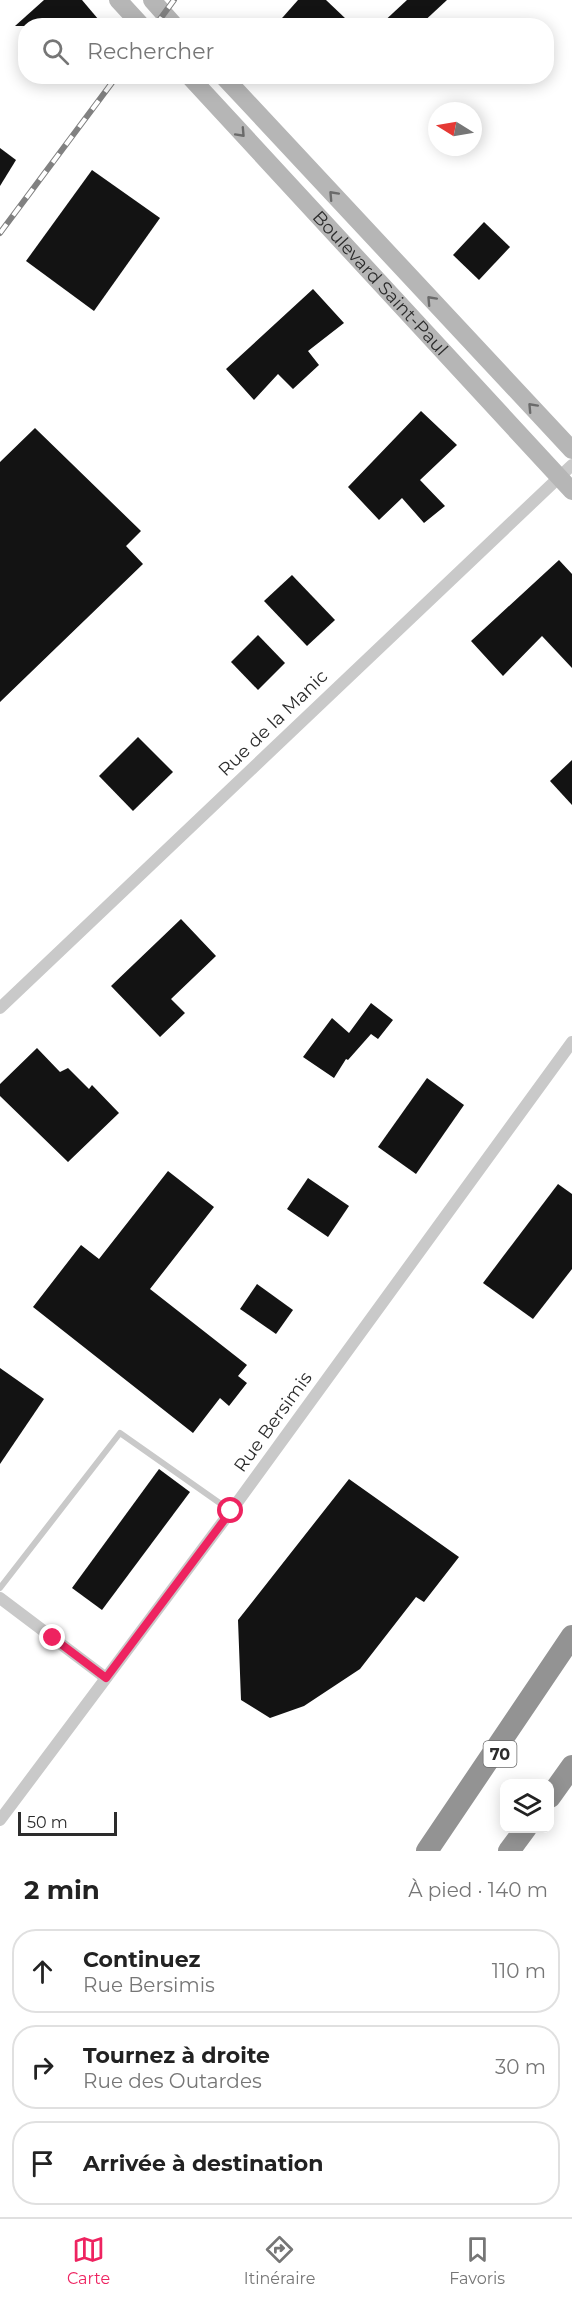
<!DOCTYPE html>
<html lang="fr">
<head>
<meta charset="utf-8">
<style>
  body { margin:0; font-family:Montserrat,sans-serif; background:#f6f6f6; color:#222 }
  .controls { position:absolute; right:18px; bottom:18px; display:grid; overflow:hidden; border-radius:12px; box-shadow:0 3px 15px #0003 }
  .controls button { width:54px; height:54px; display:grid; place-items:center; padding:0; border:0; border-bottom:2px solid #e0e0e0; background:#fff; color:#222; font:30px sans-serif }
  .compass { position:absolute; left:428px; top:102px; width:54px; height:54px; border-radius:50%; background:#fff; box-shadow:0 3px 15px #0003; rotate:281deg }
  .scale { position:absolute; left:18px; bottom:15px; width:99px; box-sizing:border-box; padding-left:6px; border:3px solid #2c2c2c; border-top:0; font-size:16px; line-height:21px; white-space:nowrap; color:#2c2c2c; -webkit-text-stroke:4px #fff; paint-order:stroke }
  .stop { position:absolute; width:18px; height:18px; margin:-14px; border:4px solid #ee2360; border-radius:50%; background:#fff }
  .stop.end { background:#ee2360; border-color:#fff; box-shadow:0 2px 6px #0008 }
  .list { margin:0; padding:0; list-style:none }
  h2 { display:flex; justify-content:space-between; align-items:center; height:78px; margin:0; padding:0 24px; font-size:26px }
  h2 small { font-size:20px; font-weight:400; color:#767676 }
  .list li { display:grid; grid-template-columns:39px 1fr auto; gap:18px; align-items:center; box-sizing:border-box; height:84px; margin:0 12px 12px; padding:0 12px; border:2px solid #e0e0e0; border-radius:24px }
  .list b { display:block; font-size:22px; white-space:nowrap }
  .list p { margin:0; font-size:20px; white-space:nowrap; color:#767676 }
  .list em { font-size:20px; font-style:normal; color:#767676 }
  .icon { flex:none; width:33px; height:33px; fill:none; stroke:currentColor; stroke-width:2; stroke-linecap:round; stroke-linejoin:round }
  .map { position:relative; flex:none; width:572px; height:1851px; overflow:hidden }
  .search { position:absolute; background:#fff; box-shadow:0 3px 15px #0003; left:18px; right:18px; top:18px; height:66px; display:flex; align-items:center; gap:15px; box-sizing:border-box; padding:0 21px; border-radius:24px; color:#767676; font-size:22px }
  .sheet { height:366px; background:#fff }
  nav { display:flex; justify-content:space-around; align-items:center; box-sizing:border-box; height:84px; border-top:2px solid #e0e0e0; background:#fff; font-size:16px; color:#767676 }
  nav a { display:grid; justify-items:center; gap:3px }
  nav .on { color:#ee2360 }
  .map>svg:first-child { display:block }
  .building { fill:#131313 }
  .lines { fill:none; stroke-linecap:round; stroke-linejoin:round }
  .service { stroke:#c9c9c9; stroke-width:6 }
  .minor { stroke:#c9c9c9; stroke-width:12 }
  .secondary { stroke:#b6b6b6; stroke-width:18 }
  .motorway { stroke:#939393; stroke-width:22 }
  .rail-casing { stroke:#818181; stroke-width:6 }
  .rail { stroke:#fff; stroke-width:4; stroke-dasharray:11; stroke-linecap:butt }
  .oneway { stroke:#6a6a6a }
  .route { stroke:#ee2360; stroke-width:8 }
  .labels { text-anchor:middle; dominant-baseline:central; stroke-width:6; stroke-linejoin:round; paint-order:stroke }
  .shield { fill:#fff; stroke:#6b6b6b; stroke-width:1.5 }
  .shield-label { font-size:16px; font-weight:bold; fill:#2c2c2c }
  .street-label { font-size:18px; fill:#2c2c2c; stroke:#fff }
</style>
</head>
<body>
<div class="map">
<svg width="572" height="1851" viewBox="0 0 572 1851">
  <rect width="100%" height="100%" fill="#fff"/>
  <g class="building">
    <polygon points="44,0 82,0 104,26 15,26"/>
    <polygon points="298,0 326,0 346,19 340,26 275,26"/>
    <polygon points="407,0 447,0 419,26 379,26"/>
    <polygon points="0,148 16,160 0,186"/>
    <polygon points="92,170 160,218 94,311 26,261"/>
    <polygon points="484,222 510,247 479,280 453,255"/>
    <polygon points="313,289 344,323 308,351 319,365 293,389 278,374 254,400 226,369"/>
    <polygon points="421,411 457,445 420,480 445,506 424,523 402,498 379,520 348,487"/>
    <polygon points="35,428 141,531 126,546 143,564 0,702 0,462"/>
    <polygon points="559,560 572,574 572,668 542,636 503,676 471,641"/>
    <polygon points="292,575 335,620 307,646 264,601"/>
    <polygon points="258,635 285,663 258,690 231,662"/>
    <polygon points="138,737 173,772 133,811 99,776"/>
    <polygon points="572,760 572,805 550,781"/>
    <polygon points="181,919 216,956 171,999 185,1013 160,1037 111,986"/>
    <polygon points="371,1003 393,1020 378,1039 371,1034 348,1060 346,1059 334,1078 303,1057 332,1018 349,1033"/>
    <polygon points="37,1048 60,1072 68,1068 89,1089 92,1085 119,1113 68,1162 0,1096 0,1084"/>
    <polygon points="427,1078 464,1105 416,1174 378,1147"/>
    <polygon points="168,1171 214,1207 150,1289 247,1365 238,1376 247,1383 229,1406 220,1398 193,1433 33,1307 81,1245 99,1259"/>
    <polygon points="308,1178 349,1206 328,1237 287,1209"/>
    <polygon points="558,1184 572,1194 572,1269 533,1319 483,1283"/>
    <polygon points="257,1284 293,1310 276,1334 240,1309"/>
    <polygon points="0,1368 44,1399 0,1464"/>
    <polygon points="159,1469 190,1492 102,1610 72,1588"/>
    <polygon points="349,1479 459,1557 424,1602 416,1597 360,1669 304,1706 270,1718 241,1700 238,1620"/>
  </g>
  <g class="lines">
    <polyline class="service" points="0,1588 120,1433 231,1511"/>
    <g class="minor">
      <polyline points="0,1008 572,465"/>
      <polyline points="0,1598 106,1678"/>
      <polyline points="0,1820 231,1511 572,1042"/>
    </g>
    <g class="secondary">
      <polyline points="118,0 142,26"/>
      <polyline points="152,0 175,26"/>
      <path id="s1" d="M189,76L572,491"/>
      <polyline points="223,76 572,450"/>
    </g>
    <g class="motorway">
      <polyline points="550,1797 572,1766"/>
      <polyline points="427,1851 572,1636"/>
      <polyline points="509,1851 526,1828"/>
    </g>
    <defs>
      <g id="rail">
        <polyline points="155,26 174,0"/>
        <polyline points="0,233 117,76"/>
      </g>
    </defs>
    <use href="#rail" class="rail-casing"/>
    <use href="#rail" class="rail"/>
  </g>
  <defs><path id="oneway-chevron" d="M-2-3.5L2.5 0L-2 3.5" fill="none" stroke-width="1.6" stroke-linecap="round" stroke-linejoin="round" transform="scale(1.5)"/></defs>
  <g class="oneway">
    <use href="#oneway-chevron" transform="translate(241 133) rotate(47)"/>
    <use href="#oneway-chevron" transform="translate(333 195) rotate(-133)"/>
    <use href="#oneway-chevron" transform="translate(431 300) rotate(-133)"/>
    <use href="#oneway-chevron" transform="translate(532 407) rotate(-133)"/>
  </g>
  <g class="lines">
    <polyline class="route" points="53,1638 106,1678 231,1511"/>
  </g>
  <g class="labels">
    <rect class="shield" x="483.5" y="1741" width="33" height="26" rx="4.5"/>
    <g class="shield-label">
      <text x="500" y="1754">70</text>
    </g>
    <g class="street-label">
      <text stroke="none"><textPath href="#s1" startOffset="282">Boulevard Saint-Paul</textPath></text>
      <text transform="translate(273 723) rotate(-44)">Rue de la Manic</text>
      <text transform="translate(273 1422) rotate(-54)">Rue Bersimis</text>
    </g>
  </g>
</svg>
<div class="controls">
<button><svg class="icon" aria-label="layers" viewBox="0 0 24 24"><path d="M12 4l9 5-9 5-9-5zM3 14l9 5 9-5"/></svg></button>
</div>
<svg class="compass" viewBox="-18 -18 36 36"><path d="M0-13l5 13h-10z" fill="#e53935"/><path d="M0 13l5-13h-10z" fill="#767676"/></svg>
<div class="scale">50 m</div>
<div class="stop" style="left:231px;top:1511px"></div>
<div class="stop end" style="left:53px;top:1638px"></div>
<div class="search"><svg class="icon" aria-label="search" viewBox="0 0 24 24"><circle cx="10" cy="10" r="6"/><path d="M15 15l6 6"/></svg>Rechercher</div>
</div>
<section class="sheet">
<h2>2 min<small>À pied · 140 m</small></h2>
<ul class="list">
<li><svg class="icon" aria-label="ahead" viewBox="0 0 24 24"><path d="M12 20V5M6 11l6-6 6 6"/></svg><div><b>Continuez</b><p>Rue Bersimis</p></div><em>110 m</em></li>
<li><svg class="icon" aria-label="right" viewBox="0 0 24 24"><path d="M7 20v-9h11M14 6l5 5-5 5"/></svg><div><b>Tournez à droite</b><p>Rue des Outardes</p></div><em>30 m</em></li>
<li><svg class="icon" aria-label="arrive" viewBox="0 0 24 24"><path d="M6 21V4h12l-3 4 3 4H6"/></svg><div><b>Arrivée à destination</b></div></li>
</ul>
</section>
<nav>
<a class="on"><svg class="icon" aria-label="map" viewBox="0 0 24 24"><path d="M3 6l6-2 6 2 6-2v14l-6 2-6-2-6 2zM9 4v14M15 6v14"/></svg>Carte</a>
<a><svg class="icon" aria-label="directions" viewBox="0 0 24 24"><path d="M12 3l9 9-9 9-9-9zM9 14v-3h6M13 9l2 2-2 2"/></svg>Itinéraire</a>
<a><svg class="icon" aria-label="saved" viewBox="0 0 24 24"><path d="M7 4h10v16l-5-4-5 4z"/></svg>Favoris</a>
</nav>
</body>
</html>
